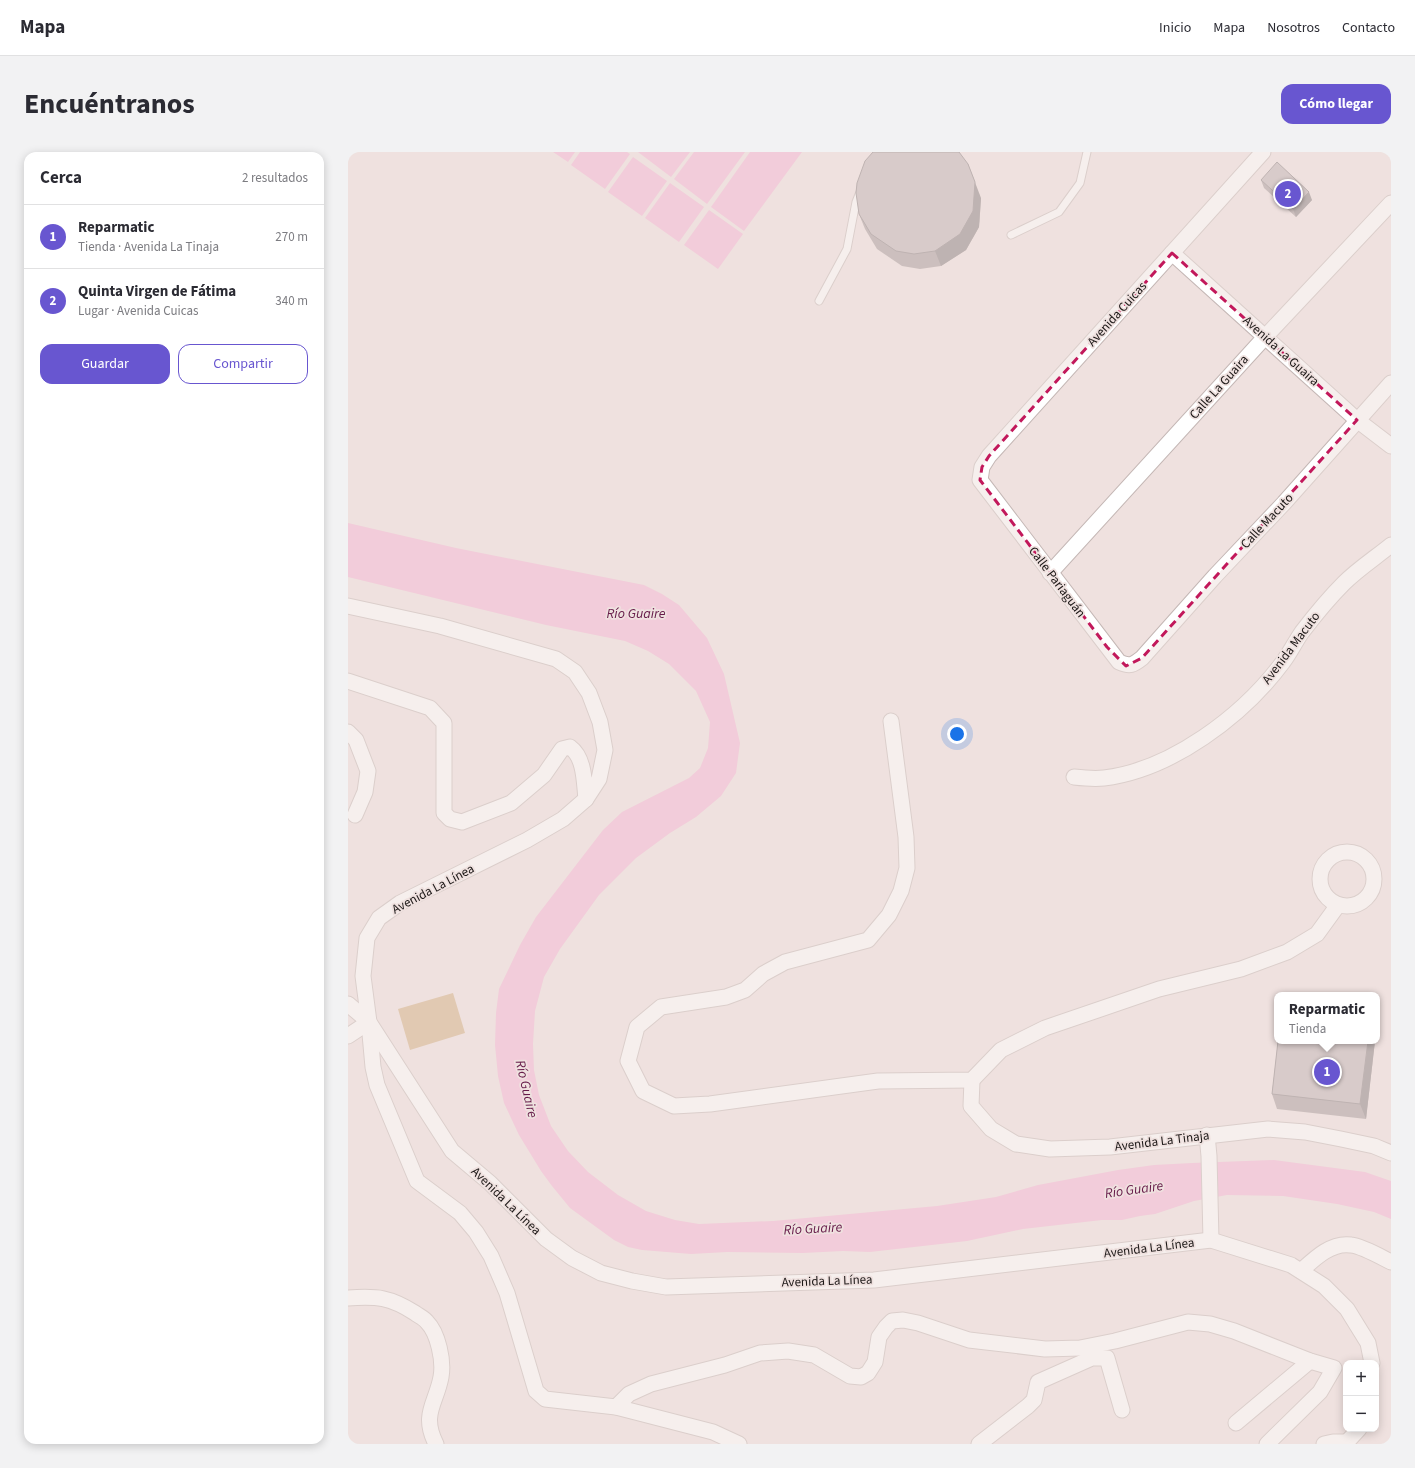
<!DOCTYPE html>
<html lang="es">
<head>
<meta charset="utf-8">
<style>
  body { margin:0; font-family:"Source Sans 3",sans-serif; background:#f2f2f3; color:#2b2b33 }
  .controls { position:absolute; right:12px; bottom:12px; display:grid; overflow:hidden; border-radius:8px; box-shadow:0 2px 10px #0003 }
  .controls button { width:36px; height:36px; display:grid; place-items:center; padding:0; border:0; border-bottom:1px solid #e1e1e2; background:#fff; color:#2b2b33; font:20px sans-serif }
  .you { position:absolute; left:609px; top:582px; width:14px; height:14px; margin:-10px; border:3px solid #fff; border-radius:50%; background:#1a73e8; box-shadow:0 0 0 6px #1a73e833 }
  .badge { display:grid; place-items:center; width:26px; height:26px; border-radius:50%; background:#6856d0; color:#fff; font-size:13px; font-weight:700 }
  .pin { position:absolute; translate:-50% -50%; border:2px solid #fff; box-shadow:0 1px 4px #0006 }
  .popup { position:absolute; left:926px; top:840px; width:106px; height:52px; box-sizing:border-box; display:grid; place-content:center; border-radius:8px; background:#fff; filter:drop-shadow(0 1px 3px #0005); font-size:13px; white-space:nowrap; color:#7c7c81 }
  .popup b { font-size:15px; color:#2b2b33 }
  .popup::after { content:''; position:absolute; left:50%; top:100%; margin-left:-8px; border:8px solid transparent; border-top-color:#fff }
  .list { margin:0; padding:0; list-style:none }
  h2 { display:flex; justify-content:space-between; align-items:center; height:52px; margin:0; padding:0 16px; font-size:17px }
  h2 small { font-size:13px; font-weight:400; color:#7c7c81 }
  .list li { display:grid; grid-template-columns:26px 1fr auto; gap:12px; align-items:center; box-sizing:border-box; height:64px; padding:0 16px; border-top:1px solid #e1e1e2 }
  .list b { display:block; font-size:15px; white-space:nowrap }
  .list p { margin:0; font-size:13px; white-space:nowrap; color:#7c7c81 }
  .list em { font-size:13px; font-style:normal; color:#7c7c81 }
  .actions { display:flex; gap:8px; padding:12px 16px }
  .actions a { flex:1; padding:9px 0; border:1px solid #6856d0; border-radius:12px; text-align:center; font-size:14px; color:#6856d0 }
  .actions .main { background:#6856d0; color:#fff }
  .map { position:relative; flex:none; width:1043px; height:1292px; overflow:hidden; border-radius:12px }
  header { display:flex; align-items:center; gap:24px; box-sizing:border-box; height:56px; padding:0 20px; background:#fff; border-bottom:1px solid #e1e1e2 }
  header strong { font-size:19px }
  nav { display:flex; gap:22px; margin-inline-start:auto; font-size:14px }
  .intro { display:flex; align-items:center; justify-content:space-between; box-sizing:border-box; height:96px; padding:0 24px }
  h1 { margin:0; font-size:28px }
  .button { padding:10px 18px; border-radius:12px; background:#6856d0; color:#fff; font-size:14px; font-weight:700 }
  main { display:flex; gap:24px; padding:0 24px }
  aside { flex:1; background:#fff; border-radius:12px; box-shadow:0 2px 10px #0003 }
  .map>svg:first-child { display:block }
  .green { fill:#d1aa7d }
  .water { fill:#f5b2d4 }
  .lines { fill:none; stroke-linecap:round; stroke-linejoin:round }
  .service-casing { stroke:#c4b7b5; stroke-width:9 }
  .minor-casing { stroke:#c4b7b5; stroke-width:17 }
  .service { stroke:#fff; stroke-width:7 }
  .minor { stroke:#fff; stroke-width:15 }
  .wall { fill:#a39698 }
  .shaded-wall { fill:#847a7c }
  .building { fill:#bdafb1; stroke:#847a7c }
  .marked { fill:none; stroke:#c2185b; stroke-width:3; stroke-dasharray:8 5; stroke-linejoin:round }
  .labels { text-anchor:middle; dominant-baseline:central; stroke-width:3.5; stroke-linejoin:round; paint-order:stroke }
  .street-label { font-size:13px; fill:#1b1716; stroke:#efe1df }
  .water-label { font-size:14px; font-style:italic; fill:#661b49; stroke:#efe1df }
</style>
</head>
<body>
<header>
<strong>Mapa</strong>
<nav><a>Inicio</a><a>Mapa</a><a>Nosotros</a><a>Contacto</a></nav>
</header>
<div class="intro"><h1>Encuéntranos</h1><a class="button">Cómo llegar</a></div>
<main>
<aside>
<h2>Cerca<small>2 resultados</small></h2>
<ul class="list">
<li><span class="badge">1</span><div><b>Reparmatic</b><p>Tienda · Avenida La Tinaja</p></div><em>270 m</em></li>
<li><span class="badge">2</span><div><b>Quinta Virgen de Fátima</b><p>Lugar · Avenida Cuicas</p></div><em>340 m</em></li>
</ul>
<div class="actions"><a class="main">Guardar</a><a>Compartir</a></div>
</aside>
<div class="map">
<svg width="1043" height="1292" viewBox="0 0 1043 1292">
  <rect width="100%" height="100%" fill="#efe1df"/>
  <polygon class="green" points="105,841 117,881 62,898 50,857"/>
  <g class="water">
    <polygon points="205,0 227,0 220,10"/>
    <polygon points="232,0 279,0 282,2 257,37 223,13"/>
    <polygon points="290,0 342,0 323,25"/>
    <polygon points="346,0 397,0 359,52 326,27"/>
    <polygon points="402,0 454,0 396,79 363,55"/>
    <polygon points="285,5 319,29 294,64 260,40"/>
    <polygon points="322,31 356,55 331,90 297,66"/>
    <polygon points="361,58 395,82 370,117 336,93"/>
    <polygon points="0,371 108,396 296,433 314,442 331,453 359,486 376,522 392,591 388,621 373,644 348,665 322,681 288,706 251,743 212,797 196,825 187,859 185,892 186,918 191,943 203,974 220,999 240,1020 270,1043 298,1059 327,1068 351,1072 425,1069 589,1054 648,1045 690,1033 770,1018 806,1013 844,1011 926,1008 1017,1020 1043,1029 1043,1067 1026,1060 989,1052 935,1044 879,1043 846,1049 807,1062 792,1064 774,1068 754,1068 675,1077 619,1089 522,1100 495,1099 455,1101 379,1100 343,1102 294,1098 280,1095 266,1088 222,1056 204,1034 193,1019 171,983 163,966 156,951 150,924 147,893 148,861 151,837 172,793 188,765 255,678 274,660 341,626 352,616 360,596 362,570 348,539 321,512 300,499 277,489 198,473 0,425"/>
  </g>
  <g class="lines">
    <defs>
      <g id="service">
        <polyline points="663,83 711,60 732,31 739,0"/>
        <polyline points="471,149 499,97 508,50 512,40"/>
      </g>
      <g id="minor">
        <path d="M915,0L641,304L634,315L632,328L771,510C782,515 785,513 794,506L867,424L936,351L1043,231"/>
        <polyline points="824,101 1009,268 1043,294"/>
        <polyline points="702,421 917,185 1043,51"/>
        <polyline points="0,454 92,474 208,507 227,520 241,541 252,570 257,598 251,627 238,647 215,667 179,688 52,751 31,766 19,786 15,824 21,870 104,999 142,1031 198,1087 224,1106 253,1121 284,1129 318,1135 526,1128 863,1088 943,1113 976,1134 999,1157 1020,1191 1024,1211"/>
        <path d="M0,529L82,556L96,571V661L102,667L114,670L163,651L196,623L214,597L222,595C237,606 236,630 238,647"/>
        <polyline points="543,569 558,685 559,716 553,739 541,763 520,788 437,810 415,822 397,838 378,845 313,855 289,875 280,909 295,939 326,954 362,952 530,929 624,928 653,898 697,876 811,837 893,817 939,800 969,782 990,753"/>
        <polyline points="0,580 8,588 20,619 17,640 7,663"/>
        <path d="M726,625C735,626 746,627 756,626C823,618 895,564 935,510C942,501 947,490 954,480C967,463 981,446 996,431C1010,417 1027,406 1043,393"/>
        <circle cx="999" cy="727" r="27"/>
        <polyline points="0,852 21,870"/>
        <polyline points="21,871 25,915 29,933 69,1029 112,1061 128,1080 143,1104 159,1141 188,1239 197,1247 268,1255 365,1280 391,1292"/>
        <polyline points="0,884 21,870"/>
        <polyline points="624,928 623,954 643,977 668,992 702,997 762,995 920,977 957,980 993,987 1026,994 1043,1001"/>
        <polyline points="859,983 861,1004 863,1088"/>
        <path d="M953,1119C966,1107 983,1090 1003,1093C1014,1094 1033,1105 1043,1110"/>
        <path d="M0,1146C29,1144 42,1145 67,1161C71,1164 76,1166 79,1170C90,1181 96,1209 93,1225C88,1252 73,1262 88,1292"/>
        <polyline points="268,1255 281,1242 303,1232 377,1213 412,1201 440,1199 466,1203 502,1224 513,1225 520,1221 527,1210 531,1185 538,1175 544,1169 555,1168 570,1171 621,1188 697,1197 732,1196 767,1189 840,1170 862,1172 886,1179 962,1209 986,1216 972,1240 919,1292"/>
        <polyline points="888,1271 962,1209"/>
        <polyline points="631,1292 680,1254 686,1248 690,1230 744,1206 759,1206 774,1258"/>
        <polyline points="976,1292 985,1290 999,1290"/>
        <polyline points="997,1292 1011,1277"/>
      </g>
    </defs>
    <use href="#service" class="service-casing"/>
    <use href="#minor" class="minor-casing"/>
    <use href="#service" class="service"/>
    <use href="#minor" class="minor"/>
  </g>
  <g class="wall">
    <polygon points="913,28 964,48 948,65 916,36"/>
    <polygon points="633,46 631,75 618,98 593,114 572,117 554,114 529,97 517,77 511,62"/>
    <polygon points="930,889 1027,889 1018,967 929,957 924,942"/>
  </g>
  <g class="shaded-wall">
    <polygon points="620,12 633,46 631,75 618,98 593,114 587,99"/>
    <polygon points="961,40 964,48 948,65 945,57"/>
    <polygon points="1020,889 1027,889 1018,967 1012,952"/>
  </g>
  <g class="building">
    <polygon points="525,0 611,0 620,12 627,30 625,59 612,82 587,99 566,102 548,99 523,82 511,62 508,41 509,31 517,9"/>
    <polygon points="929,10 961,40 945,57 913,28"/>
    <polygon points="930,889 1020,889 1012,952 924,942"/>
  </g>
  <path d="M0 0H1043V1292H0ZM824,101L1009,268L794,506L778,514L759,495L632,328L634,315L641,304Z" fill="#efe1df" fill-opacity=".55" fill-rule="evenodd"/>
  <path class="marked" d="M824,101L1009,268L794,506L778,514L759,495L632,328L634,315L641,304Z"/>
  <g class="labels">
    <g class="street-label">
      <text transform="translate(769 162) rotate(-48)">Avenida Cuicas</text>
      <text transform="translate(933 199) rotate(42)">Avenida La Guaira</text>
      <text transform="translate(871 235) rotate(-48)">Calle La Guaira</text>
      <text transform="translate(919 369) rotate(-47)">Calle Macuto</text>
      <text transform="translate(709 430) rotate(53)">Calle Pariaguán</text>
      <text transform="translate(943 496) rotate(-53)">Avenida Macuto</text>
      <text transform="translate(85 737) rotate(-28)">Avenida La Línea</text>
      <text transform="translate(814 989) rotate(-7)">Avenida La Tinaja</text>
      <text transform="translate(158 1049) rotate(44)">Avenida La Línea</text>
      <text transform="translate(801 1096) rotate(-7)">Avenida La Línea</text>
      <text transform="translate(479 1129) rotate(-2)">Avenida La Línea</text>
    </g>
    <g class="water-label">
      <text x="288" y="462">Río Guaire</text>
      <text transform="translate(178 937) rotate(77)">Río Guaire</text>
      <text transform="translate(786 1038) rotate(-8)">Río Guaire</text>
      <text transform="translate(465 1077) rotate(-3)">Río Guaire</text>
    </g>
  </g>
</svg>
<div class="controls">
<button>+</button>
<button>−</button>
</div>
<div class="you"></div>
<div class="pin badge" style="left:979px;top:920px">1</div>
<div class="popup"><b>Reparmatic</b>Tienda</div>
<div class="pin badge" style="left:940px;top:42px">2</div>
</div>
</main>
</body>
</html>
